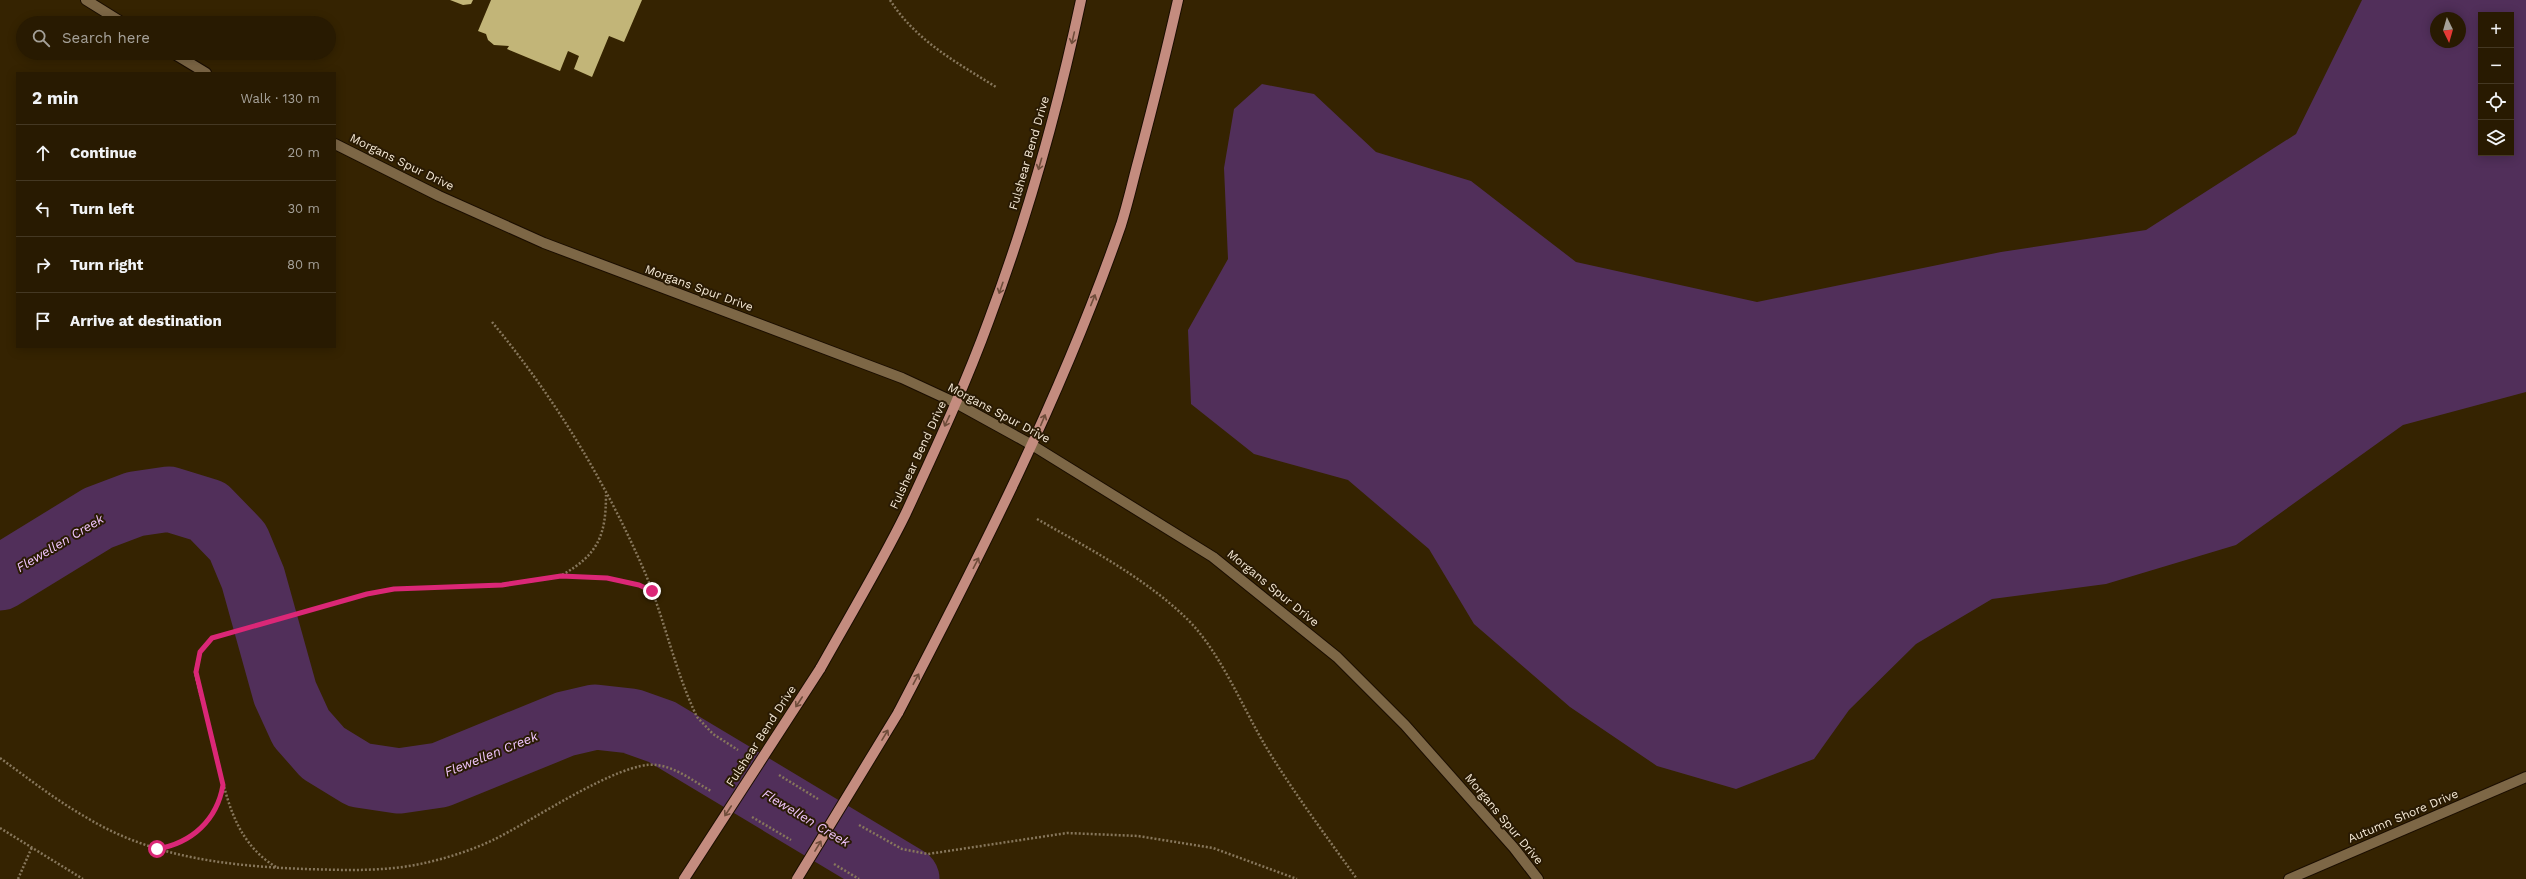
<!DOCTYPE html>
<html lang="en">
<head>
<meta charset="utf-8">
<style>
  body { margin:0; font-family:"Work Sans",sans-serif; background:#342710; color:#f1f3f6 }
  .controls { position:absolute; right:12px; top:12px; display:grid; overflow:hidden; border-radius:0px; box-shadow:0 2px 10px #0003 }
  .controls button { width:36px; height:36px; display:grid; place-items:center; padding:0; border:0; border-bottom:1px solid #443823; background:#281a01; color:#f1f3f6; font:20px sans-serif }
  .compass { position:absolute; left:2430px; top:12px; width:36px; height:36px; border-radius:50%; background:#281a01; box-shadow:0 2px 10px #0003; rotate:175deg }
  .stop { position:absolute; width:12px; height:12px; margin:-9px; border:3px solid #db2777; border-radius:50%; background:#fff }
  .stop.end { background:#db2777; border-color:#fff; box-shadow:0 1px 4px #0008 }
  .list { margin:0; padding:0; list-style:none }
  h2 { display:flex; justify-content:space-between; align-items:center; height:52px; margin:0; padding:0 16px; font-size:17px }
  h2 small { font-size:13px; font-weight:400; color:#a5a199 }
  .list li { display:grid; grid-template-columns:26px 1fr auto; gap:12px; align-items:center; box-sizing:border-box; height:56px; padding:0 16px; border-top:1px solid #443823 }
  .list b { display:block; font-size:15px; white-space:nowrap }
  .list em { font-size:13px; font-style:normal; color:#a5a199 }
  .icon { flex:none; width:22px; height:22px; fill:none; stroke:currentColor; stroke-width:2; stroke-linecap:round; stroke-linejoin:round }
  .map { position:relative; flex:none; width:2526px; height:879px; overflow:hidden }
  .search { position:absolute; background:#281a01; box-shadow:0 2px 10px #0003; left:16px; top:16px; width:320px; height:44px; display:flex; align-items:center; gap:10px; box-sizing:border-box; padding:0 14px; border-radius:22px; color:#a5a199; font-size:15px }
  .panel { position:absolute; background:#281a01; box-shadow:0 2px 10px #0003; left:16px; top:72px; width:320px; height:276px; border-radius:0px }
  .map>svg:first-child { display:block }
  .water { fill:#512f5a; fill-rule:evenodd }
  .lines { fill:none; stroke-linecap:round; stroke-linejoin:round }
  .river { stroke:#512f5a; stroke-width:65 }
  .building { fill:#c2b578 }
  .minor-casing { stroke:#1a0d00; stroke-width:12 }
  .major-casing { stroke:#1a0d00; stroke-width:12 }
  .path { stroke:#87775c; stroke-width:2.5; stroke-dasharray:2 2; stroke-linecap:butt }
  .minor { stroke:#7d6746; stroke-width:10 }
  .major { stroke:#c48c7f; stroke-width:10 }
  .major-bridge-casing { stroke:#1a0d00; stroke-width:12; stroke-linecap:butt }
  .major-bridge { stroke:#c48c7f; stroke-width:10 }
  .oneway { stroke:#6f4d3b }
  .route { stroke:#db2777; stroke-width:5 }
  .labels { text-anchor:middle; dominant-baseline:central; stroke-width:4; stroke-linejoin:round; paint-order:stroke }
  .street-label { font-size:12px; fill:#f5e9d6; stroke:#291a03 }
  .water-label { font-size:13px; font-style:italic; fill:#f0c5fd; stroke:#291a03 }
</style>
</head>
<body>
<div class="map">
<svg width="2526" height="879" viewBox="0 0 2526 879">
  <rect width="100%" height="100%" fill="#352301"/>
  <path class="water" d="M2362,0H2526V392L2403,425L2236,545L2106,584L1992,599L1916,644L1849,710L1814,759L1736,789L1657,766L1570,707L1474,624L1429,549L1348,480L1254,454L1191,404L1188,330L1228,259L1224,168L1234,109L1262,84L1314,94L1376,152L1471,181L1576,262L1757,302L2001,252L2146,230L2296,134ZM2481,15H2511V153H2481ZM2436,18H2460V42H2436Z"/>
  <g class="lines">
    <polyline class="river" points="0,578 98,518 135,504 169,499 208,511 238,542 253,578 285,693 301,728 323,753 359,775 399,781 440,775 565,724 595,717 631,721 662,732 907,879"/>
  </g>
  <g class="building">
    <polygon points="450,0 473,0 471,4 463,5"/>
    <polygon points="491,0 642,0 624,42 609,36 592,77 574,69 579,56 568,51 560,71 507,49 509,46 494,45 488,40 486,34 478,31"/>
  </g>
  <g class="lines">
    <defs>
      <g id="minor">
        <polyline points="86,0 123,23"/>
        <polyline points="173,53 206,73"/>
        <polyline points="335,144 439,196 544,243 902,378 956,403 1032,445 1213,557 1337,657 1405,725 1514,848 1538,879"/>
        <polyline points="2289,879 2526,777"/>
      </g>
      <g id="major">
        <path d="M820,669C849,617 880,566 906,513C935,450 965,386 989,320C1028,216 1058,108 1081,0"/>
        <path d="M898,713C981,554 1062,395 1121,225C1128,203 1133,180 1139,158C1153,105 1166,53 1178,0"/>
      </g>
    </defs>
    <use href="#minor" class="minor-casing"/>
    <use href="#major" class="major-casing"/>
    <g class="path">
      <path d="M890,0C916,41 956,62 996,87"/>
      <path d="M492,322C555,398 607,484 646,575C665,621 675,671 697,717L713,734L738,750"/>
      <path d="M1037,519C1088,548 1140,575 1183,615C1219,648 1241,705 1266,747C1294,793 1326,836 1357,879"/>
      <path d="M562,575C598,555 606,535 606,495"/>
      <path d="M0,758C29,779 57,801 89,819C154,858 230,866 304,869C343,870 381,872 420,864C444,859 470,851 493,840C529,823 621,760 656,765C676,767 693,781 711,791"/>
      <polyline points="779,775 818,799"/>
      <polyline points="752,817 791,840"/>
      <polyline points="859,825 902,849 928,854 1067,833 1138,836 1213,848 1297,879"/>
      <polyline points="0,828 83,879"/>
      <path d="M159,849C191,843 217,820 223,787"/>
      <polyline points="834,864 859,879"/>
      <path d="M276,867C230,839 225,788 213,740C207,717 199,695 195,672L200,652L212,638L367,594L394,589L502,585L561,576L607,578L639,585L651,591"/>
      <polyline points="18,879 32,847"/>
    </g>
    <use href="#minor" class="minor"/>
    <use href="#major" class="major"/>
    <defs>
      <g id="major-bridge">
        <polyline points="684,879 820,669"/>
        <polyline points="797,879 898,713"/>
      </g>
    </defs>
    <use href="#major-bridge" class="major-bridge-casing"/>
    <use href="#major-bridge" class="major-bridge"/>
  </g>
  <defs><path id="oneway-shaft" d="M-6 0H5M1.5-3L5.5 0L1.5 3" fill="none" stroke-width="1.6" stroke-linecap="round" stroke-linejoin="round"/></defs>
  <g class="oneway">
    <use href="#oneway-shaft" transform="translate(1073 38) rotate(103)"/>
    <use href="#oneway-shaft" transform="translate(1040 164) rotate(106)"/>
    <use href="#oneway-shaft" transform="translate(1001 288) rotate(109)"/>
    <use href="#oneway-shaft" transform="translate(1093 300) rotate(-68)"/>
    <use href="#oneway-shaft" transform="translate(1043 420) rotate(-67)"/>
    <use href="#oneway-shaft" transform="translate(947 421) rotate(115)"/>
    <use href="#oneway-shaft" transform="translate(976 563) rotate(-63)"/>
    <use href="#oneway-shaft" transform="translate(916 679) rotate(-62)"/>
    <use href="#oneway-shaft" transform="translate(799 702) rotate(123)"/>
    <use href="#oneway-shaft" transform="translate(885 735) rotate(-59)"/>
    <use href="#oneway-shaft" transform="translate(728 811) rotate(123)"/>
    <use href="#oneway-shaft" transform="translate(818 846) rotate(-59)"/>
  </g>
  <g class="lines">
    <path class="route" d="M157,849C192,843 217,820 223,785L196,672L200,652L212,638L367,594L394,589L502,585L561,576L607,578L639,585L652,591"/>
  </g>
  <g class="labels">
    <g class="street-label">
      <text transform="translate(1029 153) rotate(-74)">Fulshear Bend Drive</text>
      <text transform="translate(402 162) rotate(26)">Morgans Spur Drive</text>
      <text transform="translate(699 288) rotate(20)">Morgans Spur Drive</text>
      <text transform="translate(999 413) rotate(28)">Morgans Spur Drive</text>
      <text transform="translate(918 455) rotate(-65)">Fulshear Bend Drive</text>
      <text transform="translate(1273 588) rotate(39)">Morgans Spur Drive</text>
      <text transform="translate(761 736) rotate(-57)">Fulshear Bend Drive</text>
      <text transform="translate(2403 816) rotate(-23)">Autumn Shore Drive</text>
      <text transform="translate(1504 819) rotate(50)">Morgans Spur Drive</text>
    </g>
    <g class="water-label">
      <text transform="translate(60 543) rotate(-31)">Flewellen Creek</text>
      <text transform="translate(491 754) rotate(-22)">Flewellen Creek</text>
      <text transform="translate(806 818) rotate(31)">Flewellen Creek</text>
    </g>
  </g>
</svg>
<div class="controls">
<button>+</button>
<button>−</button>
<button><svg class="icon" aria-label="locate" viewBox="0 0 24 24"><circle cx="12" cy="12" r="6"/><path d="M12 2v4M12 18v4M2 12h4M18 12h4"/></svg></button>
<button><svg class="icon" aria-label="layers" viewBox="0 0 24 24"><path d="M12 4l9 5-9 5-9-5zM3 14l9 5 9-5"/></svg></button>
</div>
<svg class="compass" viewBox="-18 -18 36 36"><path d="M0-13l5 13h-10z" fill="#e53935"/><path d="M0 13l5-13h-10z" fill="#a5a199"/></svg>
<div class="stop" style="left:157px;top:849px"></div>
<div class="stop end" style="left:652px;top:591px"></div>
<div class="search"><svg class="icon" aria-label="search" viewBox="0 0 24 24"><circle cx="10" cy="10" r="6"/><path d="M15 15l6 6"/></svg>Search here</div>
<section class="panel">
<h2>2 min<small>Walk · 130 m</small></h2>
<ul class="list">
<li><svg class="icon" aria-label="ahead" viewBox="0 0 24 24"><path d="M12 20V5M6 11l6-6 6 6"/></svg><div><b>Continue</b></div><em>20 m</em></li>
<li><svg class="icon" aria-label="left" viewBox="0 0 24 24"><path d="M17 20v-9H6M10 6l-5 5 5 5"/></svg><div><b>Turn left</b></div><em>30 m</em></li>
<li><svg class="icon" aria-label="right" viewBox="0 0 24 24"><path d="M7 20v-9h11M14 6l5 5-5 5"/></svg><div><b>Turn right</b></div><em>80 m</em></li>
<li><svg class="icon" aria-label="arrive" viewBox="0 0 24 24"><path d="M6 21V4h12l-3 4 3 4H6"/></svg><div><b>Arrive at destination</b></div></li>
</ul>
</section>
</div>
</body>
</html>
